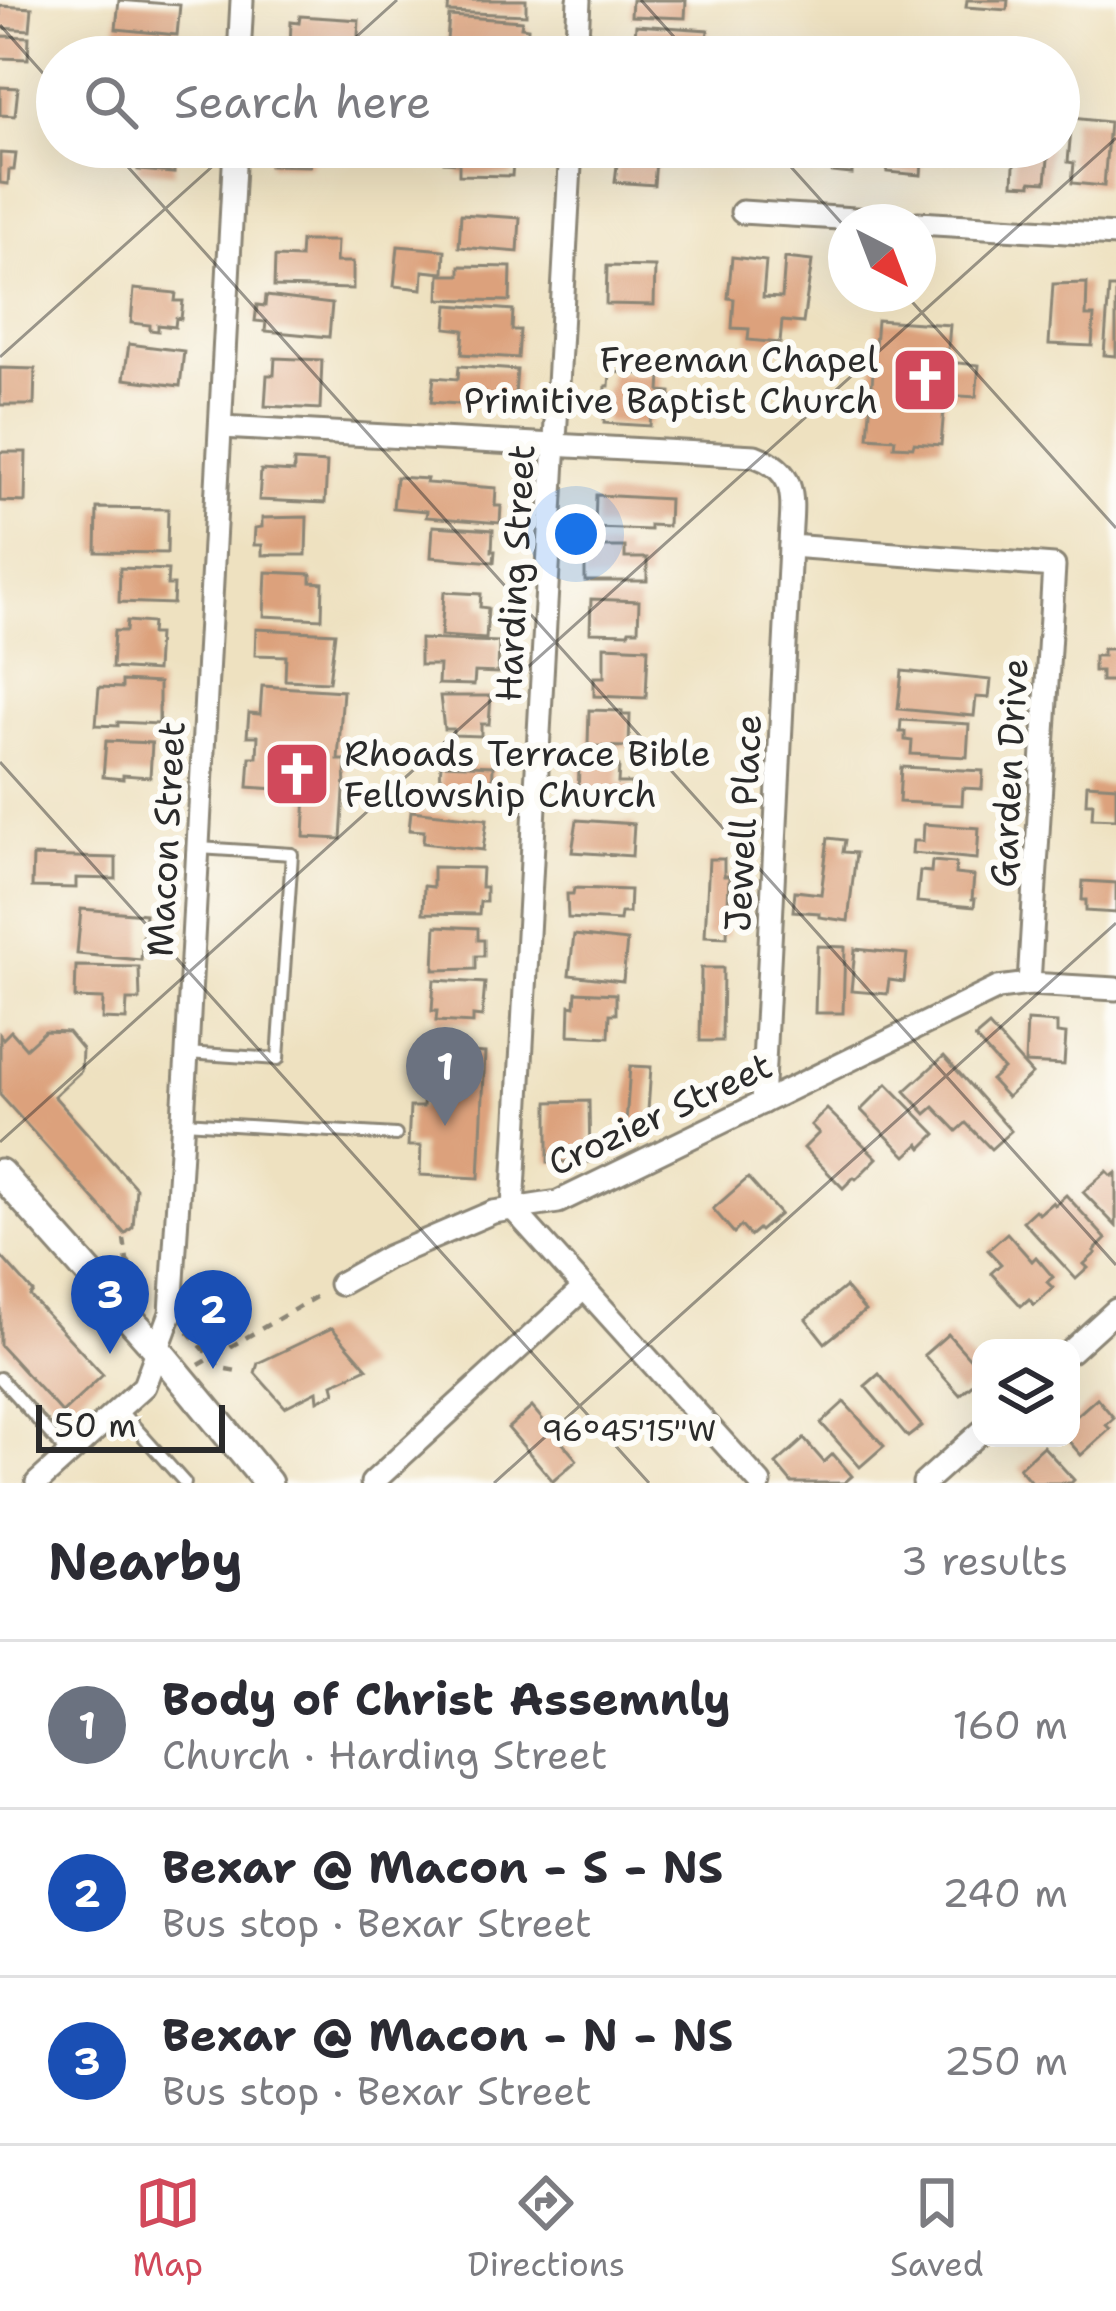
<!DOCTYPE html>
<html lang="en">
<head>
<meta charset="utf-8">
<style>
  body { margin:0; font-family:"Shantell Sans",sans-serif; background:#f2f2f3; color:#2b2b33 }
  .controls { position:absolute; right:36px; bottom:36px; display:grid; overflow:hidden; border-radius:24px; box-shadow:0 12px 48px #0002 }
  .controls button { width:108px; height:108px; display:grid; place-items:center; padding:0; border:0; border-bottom:3px solid #e1e1e2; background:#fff; color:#2b2b33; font:60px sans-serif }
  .compass { position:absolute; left:828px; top:204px; width:108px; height:108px; border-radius:50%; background:#fff; box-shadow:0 12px 48px #0002; rotate:138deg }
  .scale { position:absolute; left:36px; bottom:30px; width:189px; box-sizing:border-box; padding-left:12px; border:6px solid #2b2b2b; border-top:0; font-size:33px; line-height:42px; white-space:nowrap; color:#2b2b2b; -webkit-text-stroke:9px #fdfcf7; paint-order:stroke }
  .you { position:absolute; left:576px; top:534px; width:42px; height:42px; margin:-30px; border:9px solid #fff; border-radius:50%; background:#1a73e8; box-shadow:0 0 0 18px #1a73e833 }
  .badge { display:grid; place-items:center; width:78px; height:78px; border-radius:50%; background:#d1495b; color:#fff; font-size:39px; font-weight:700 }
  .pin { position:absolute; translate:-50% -99px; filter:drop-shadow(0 3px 6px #0008) }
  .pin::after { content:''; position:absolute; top:63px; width:42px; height:36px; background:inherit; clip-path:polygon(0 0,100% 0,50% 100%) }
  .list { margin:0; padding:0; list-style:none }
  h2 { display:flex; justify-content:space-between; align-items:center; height:156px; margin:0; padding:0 48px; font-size:51px }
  h2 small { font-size:39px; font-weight:400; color:#7c7c81 }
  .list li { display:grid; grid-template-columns:78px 1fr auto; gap:36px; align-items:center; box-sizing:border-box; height:168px; padding:0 48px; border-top:3px solid #e1e1e2 }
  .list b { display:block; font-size:45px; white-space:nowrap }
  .list p { margin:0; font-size:39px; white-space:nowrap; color:#7c7c81 }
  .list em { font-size:39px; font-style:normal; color:#7c7c81 }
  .icon { flex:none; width:66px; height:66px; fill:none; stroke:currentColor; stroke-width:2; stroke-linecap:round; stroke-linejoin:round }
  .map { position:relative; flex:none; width:1116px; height:1483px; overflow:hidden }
  .search { position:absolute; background:#fff; box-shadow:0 12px 48px #0002; left:36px; right:36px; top:36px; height:132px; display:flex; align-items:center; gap:30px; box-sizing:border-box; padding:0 42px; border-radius:66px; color:#7c7c81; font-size:45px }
  .sheet { height:660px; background:#fff }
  nav { display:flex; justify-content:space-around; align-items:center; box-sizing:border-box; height:168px; border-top:3px solid #e1e1e2; background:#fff; font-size:33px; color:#7c7c81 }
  nav a { display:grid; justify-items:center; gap:6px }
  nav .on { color:#d1495b }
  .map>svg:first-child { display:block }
  .building { fill:#dca17c }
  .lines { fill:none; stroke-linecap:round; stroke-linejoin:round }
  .service-casing { stroke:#8c8676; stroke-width:16 }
  .minor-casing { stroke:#8c8676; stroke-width:27 }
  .tertiary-casing { stroke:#8c8676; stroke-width:33 }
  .path { stroke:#8c8676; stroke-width:4.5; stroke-dasharray:9 9; stroke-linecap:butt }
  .service { stroke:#fff; stroke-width:10 }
  .minor { stroke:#fff; stroke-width:21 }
  .tertiary { stroke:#fff; stroke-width:27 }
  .ticks { fill:none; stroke:#2b2b2b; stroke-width:3; stroke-opacity:0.45 }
  .labels { text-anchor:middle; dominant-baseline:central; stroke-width:12; stroke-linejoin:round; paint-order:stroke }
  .poi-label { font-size:36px; fill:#2b2b2b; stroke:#fdfcf7; text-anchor:end }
  .street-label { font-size:36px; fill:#2b2b2b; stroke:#fdfcf7 }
  .ticks-label { font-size:30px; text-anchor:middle; fill:#2b2b2b; stroke:#fdfcf7; stroke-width:12; stroke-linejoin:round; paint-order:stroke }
</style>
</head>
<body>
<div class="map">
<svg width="1116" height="1483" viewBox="0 0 1116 1483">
  <rect width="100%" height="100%" fill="#fdfcf7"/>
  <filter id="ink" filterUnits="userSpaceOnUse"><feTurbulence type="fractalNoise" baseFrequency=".00833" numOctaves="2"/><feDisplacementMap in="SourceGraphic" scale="24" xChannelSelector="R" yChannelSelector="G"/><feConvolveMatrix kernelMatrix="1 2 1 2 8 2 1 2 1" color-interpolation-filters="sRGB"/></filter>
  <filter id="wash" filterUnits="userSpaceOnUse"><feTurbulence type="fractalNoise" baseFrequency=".004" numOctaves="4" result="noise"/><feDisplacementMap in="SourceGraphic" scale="48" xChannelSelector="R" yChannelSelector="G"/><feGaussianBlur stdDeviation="2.7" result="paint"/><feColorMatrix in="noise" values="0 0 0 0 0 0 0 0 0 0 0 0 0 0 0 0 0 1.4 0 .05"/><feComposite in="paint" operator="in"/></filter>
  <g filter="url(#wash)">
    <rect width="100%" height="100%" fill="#eee1c0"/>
    <g id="blocks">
      <g class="building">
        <polygon points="119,0 180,5 177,35 116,29"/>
        <polygon points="449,0 526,0 526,15 448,12"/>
        <polygon points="632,0 686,0 685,18 631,16"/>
        <polygon points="967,0 1008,0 1007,10 966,7"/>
        <polygon points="0,6 32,8 30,30 0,28"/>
        <polygon points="300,16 359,20 357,51 334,49 334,57 309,57 309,50 290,48 291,22 299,23"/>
        <polygon points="449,16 522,21 521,27 528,28 527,49 520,49 519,57 446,53"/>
        <polygon points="636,25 708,30 706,57 633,57"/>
        <polygon points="0,36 29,37 28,59 0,58"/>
        <polygon points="0,87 18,88 15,116 0,115"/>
        <polygon points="1072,118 1109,122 1104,186 1072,183 1074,163 1068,162"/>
        <polygon points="113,147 175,147 174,173 138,170 139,154 113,152"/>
        <polygon points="270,147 323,147 324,159 311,159 310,166 269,165"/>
        <polygon points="445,147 514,147 512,176 459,175 459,163 444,162"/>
        <polygon points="619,147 657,147 654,185 615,182"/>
        <polygon points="744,147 775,147 775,162 756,162 756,158 744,157"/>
        <polygon points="784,147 816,147 815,162 806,161 805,170 790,168 790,161 783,160"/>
        <polygon points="826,147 863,147 862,167 852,167 852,174 832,172 833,163 825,163"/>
        <polygon points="889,147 923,147 921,175 887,172"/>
        <polygon points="1015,147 1049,147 1046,182 1031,181 1031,185 1013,184"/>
        <polygon points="0,153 16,154 14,170 9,170 8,184 0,183"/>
        <polygon points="461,214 520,218 518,252 459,247"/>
        <polygon points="301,241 337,241 336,262 353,262 353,289 274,287 275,257 300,258"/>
        <polygon points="398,246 445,250 444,273 423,271 422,289 394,286"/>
        <polygon points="732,257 766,261 763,297 782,298 785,258 812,261 803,323 782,321 780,343 748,340 749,329 732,328 734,299 728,298"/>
        <polygon points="460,266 511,267 510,301 439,299 440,275 460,275"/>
        <polygon points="607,266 655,267 654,305 606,304"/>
        <polygon points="1087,283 1086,316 1094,316 1092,346 1049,344 1053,284"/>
        <polygon points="1109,288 1116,288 1116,356 1104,355"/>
        <polygon points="134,289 176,293 175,301 183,301 181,319 176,318 175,327 158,325 158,331 150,330 150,325 131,323"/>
        <polygon points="266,296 332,304 329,337 265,331 266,322 255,321 257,305 265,306"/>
        <polygon points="448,305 513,310 512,330 520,330 518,358 462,354 464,330 446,328"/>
        <polygon points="877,320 950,325 947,362 979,365 976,397 945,395 941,445 914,443 913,447 894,446 895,439 868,437"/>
        <polygon points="129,344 184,351 180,386 124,379"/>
        <polygon points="275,358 322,360 320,409 265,406 267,375 274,375"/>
        <polygon points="459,366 517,370 514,408 431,402 434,377 458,379"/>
        <polygon points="0,368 35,369 34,405 0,405"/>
        <polygon points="610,372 661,375 660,391 671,392 670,408 657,407 656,412 651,412 650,426 604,423 606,386 609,386"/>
        <polygon points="0,452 26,452 25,502 0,501"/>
        <polygon points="294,461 327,463 325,503 259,500 261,470 294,472"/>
        <polygon points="396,477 427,479 426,483 496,488 495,506 501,506 500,523 426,517 427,511 393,508"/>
        <polygon points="596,495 669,499 668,526 650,525 650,530 595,528"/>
        <polygon points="97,508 168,509 167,553 96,552"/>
        <polygon points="307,517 306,555 262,555 262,545 254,545 255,528 262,527 262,518"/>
        <polygon points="433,526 493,530 492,551 495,551 494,562 431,557"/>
        <polygon points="592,547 625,547 625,558 647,558 647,581 585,581 585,559 592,559"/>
        <polygon points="120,568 168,570 167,585 174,585 173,604 119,602"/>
        <polygon points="266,572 311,574 311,582 323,583 322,619 264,616"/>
        <polygon points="444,592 481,594 480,607 488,608 486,639 441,636"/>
        <polygon points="591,599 639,601 638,630 629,630 628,633 590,632"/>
        <polygon points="127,621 152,623 151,634 158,634 156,671 112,668 114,631 126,631"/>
        <polygon points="256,629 335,633 329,682 285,680 286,656 255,655"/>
        <polygon points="420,639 499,642 498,673 475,672 474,685 438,684 439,665 420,665"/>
        <polygon points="604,646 648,648 646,698 594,696 594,677 604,677"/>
        <polygon points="1103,649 1116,649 1116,681 1101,681 1101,671 1094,671 1094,656 1103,656"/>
        <polygon points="902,671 991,680 989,698 976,697 974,716 898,709"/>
        <polygon points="122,681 159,683 159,724 118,722 118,726 96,725 99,687 122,688"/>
        <polygon points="262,686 343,691 338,760 346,760 341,839 304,837 306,791 248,787 250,757 257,757 258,736 247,736 249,713 260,714"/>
        <polygon points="440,696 491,696 489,724 481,724 481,736 453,735 453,729 444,729"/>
        <polygon points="589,710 622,711 622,715 630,715 629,747 588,746"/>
        <polygon points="901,720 969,724 967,757 911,754 912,741 905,740 905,732 900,732"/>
        <polygon points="106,741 152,743 150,777 123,775 123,779 103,777"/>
        <polygon points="441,764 493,766 492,800 439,797"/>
        <polygon points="579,765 619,766 618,783 632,783 631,803 578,801"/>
        <polygon points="901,767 983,771 982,789 963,788 962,805 899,802"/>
        <polygon points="1087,784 1116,786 1116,819 1092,818 1093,803 1086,803"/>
        <polygon points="411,811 487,819 483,850 423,843 424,831 409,830"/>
        <polygon points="577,820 634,824 632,856 572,852"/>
        <polygon points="924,824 979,828 977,859 912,853 913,841 923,841"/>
        <polygon points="828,838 845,840 843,852 856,853 848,921 819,917 819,913 793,911 795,891 821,894"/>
        <polygon points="33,856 116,858 116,879 76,878 76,888 32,887"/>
        <polygon points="709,859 724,859 724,876 729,876 727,937 705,936"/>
        <polygon points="932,861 956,863 955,874 974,876 972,899 975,899 974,907 917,902 920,871 931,872"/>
        <polygon points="433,867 482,868 481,887 486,887 486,902 480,902 479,914 423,913 424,886 433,887"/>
        <polygon points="1083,881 1116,883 1116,913 1086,911 1086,900 1082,900"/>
        <polygon points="574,888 630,890 629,913 621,913 620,921 568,918 567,894 573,894"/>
        <polygon points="81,909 145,914 141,960 77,954"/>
        <polygon points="436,926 478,928 478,940 484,940 484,956 476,956 476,969 434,970"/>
        <polygon points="574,935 627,941 623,981 569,975"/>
        <polygon points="817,946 845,947 843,1013 815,1013"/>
        <polygon points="855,949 907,954 904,982 889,980 887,994 851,991"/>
        <polygon points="76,966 139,967 140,1000 127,1000 126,1020 102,1019 103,999 75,998"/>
        <polygon points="701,968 723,968 722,1041 700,1041"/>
        <polygon points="434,980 485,983 482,1017 473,1016 473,1023 436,1021 437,1011 432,1011"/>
        <polygon points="576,992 616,994 616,1014 610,1014 609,1037 569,1035 570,1005 575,1006"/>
        <polygon points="1027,1021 1057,1023 1057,1033 1066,1034 1064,1065 1025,1063"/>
        <polygon points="989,1026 1032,1074 1007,1097 991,1080 1003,1069 975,1038"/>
        <polygon points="11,1031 26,1048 45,1031 68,1032 82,1049 81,1071 54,1096 136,1188 133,1227 125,1234 0,1095 0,1035 3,1039"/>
        <polygon points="426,1050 485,1053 479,1178 420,1175 421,1146 408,1146 410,1107 423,1107"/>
        <polygon points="944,1056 1011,1131 991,1149 966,1123 957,1131 934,1107 926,1114 905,1091"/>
        <polygon points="630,1066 651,1067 647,1126 626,1123"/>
        <polygon points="887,1084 936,1134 922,1148 919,1144 906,1156 861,1110"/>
        <polygon points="589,1101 590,1162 548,1162 548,1102"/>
        <polygon points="827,1109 877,1158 856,1179 854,1177 843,1188 804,1148 819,1133 811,1125"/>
        <polygon points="1107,1171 1112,1176 1116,1173 1116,1226 1083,1192"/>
        <polygon points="748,1178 780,1214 760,1231 758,1229 750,1236 741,1226 734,1233 713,1209"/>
        <polygon points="1066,1195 1106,1239 1094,1251 1096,1253 1084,1264 1088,1268 1076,1279 1023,1221 1035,1210 1039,1214 1053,1202 1055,1205"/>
        <polygon points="1007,1233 1032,1261 1036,1257 1053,1277 1047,1282 1053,1288 1034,1305 1029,1299 1021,1306 991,1273 1001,1264 988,1250"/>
        <polygon points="0,1255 33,1292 30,1296 103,1375 62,1413 0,1345"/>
        <polygon points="845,1287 865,1311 825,1343 806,1319"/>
        <polygon points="332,1328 367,1368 333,1384 335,1392 318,1401 317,1391 285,1407 255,1373 258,1363"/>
        <polygon points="948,1334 981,1371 981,1377 960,1395 924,1355"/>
        <polygon points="879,1374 922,1426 908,1437 865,1386"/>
        <polygon points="1097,1398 1114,1418 1106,1425 1110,1429 1081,1455 1066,1438 1071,1438 1071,1421"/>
        <polygon points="844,1402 884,1446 860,1467 821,1423"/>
        <polygon points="532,1407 577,1460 553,1481 508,1428"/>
        <polygon points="804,1439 824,1462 833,1454 852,1476 844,1483 792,1483 776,1464"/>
        <polygon points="1043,1446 1074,1480 1071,1483 1032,1483 1019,1468"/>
      </g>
    </g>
  </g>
  <g filter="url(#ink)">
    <use href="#blocks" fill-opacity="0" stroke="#8c8676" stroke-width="3"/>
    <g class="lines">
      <defs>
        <g id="service">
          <polyline points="187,1053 278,1059 292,854 199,848"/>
          <polyline points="184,1122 396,1135"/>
          <polyline points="0,1378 69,1455"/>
          <polyline points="119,1409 185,1483"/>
        </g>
        <g id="minor">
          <polyline points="239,57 242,0"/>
          <polyline points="576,57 579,0"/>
          <polyline points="571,147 513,1209 760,1483"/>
          <polyline points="742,212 904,222"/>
          <polyline points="918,223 1116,235"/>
          <path d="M221,427L755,456C802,473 791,504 790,546L762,1103"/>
          <polyline points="790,546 1054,566 1029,984"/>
          <polyline points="340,1284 388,1257 493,1212 558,1202 998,988 1029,984 1116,989"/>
          <polyline points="1071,1351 1116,1310"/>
          <polyline points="37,1483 144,1386 171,1313 187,1053 235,147"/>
          <polyline points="372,1483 584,1288"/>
          <polyline points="924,1483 981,1432"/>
        </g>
        <polyline id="tertiary" points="0,1173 157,1349 268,1483"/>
      </defs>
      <use href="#service" class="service-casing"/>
      <use href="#minor" class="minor-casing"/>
      <use href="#tertiary" class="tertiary-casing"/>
      <g class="path">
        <polyline points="124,1239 127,1261 149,1287"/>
        <polyline points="188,1332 221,1368 237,1371"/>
        <polyline points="199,1365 319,1295"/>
      </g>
      <use href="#service" class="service"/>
      <use href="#minor" class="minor"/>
      <use href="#tertiary" class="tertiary"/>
    </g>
  </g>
  <path class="ticks" d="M641,0L692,57M0,25L57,89M334,57L397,0M110,147L1116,1265M773,147L846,228M905,294L1116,528M0,357L234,147M0,762L649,1483M0,1142L1116,138M494,1483L1116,923"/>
  <defs>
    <symbol id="church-square" viewBox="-11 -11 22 22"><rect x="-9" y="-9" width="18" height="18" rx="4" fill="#d1495b" stroke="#fdfcf7"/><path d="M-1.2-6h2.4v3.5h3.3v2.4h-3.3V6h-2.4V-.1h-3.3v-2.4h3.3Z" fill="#fff"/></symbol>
  </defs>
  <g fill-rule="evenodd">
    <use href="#church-square" x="887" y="342" width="76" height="76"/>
    <use href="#church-square" x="259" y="736" width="76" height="76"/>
  </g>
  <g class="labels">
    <g class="poi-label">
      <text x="878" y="359">Freeman Chapel<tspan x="878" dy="41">Primitive Baptist Church</tspan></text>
      <text x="344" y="753" text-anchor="start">Rhoads Terrace Bible<tspan x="344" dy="41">Fellowship Church</tspan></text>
    </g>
    <g class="street-label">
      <text transform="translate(515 573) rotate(-87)">Harding Street</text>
      <text transform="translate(1009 773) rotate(-87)">Garden Drive</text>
      <text transform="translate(743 823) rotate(-87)">Jewell Place</text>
      <text transform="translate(166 839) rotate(-87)">Macon Street</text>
      <text transform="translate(660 1114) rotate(-25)">Crozier Street</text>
    </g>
  </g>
  <g class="ticks-label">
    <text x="629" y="1441">96°45'15"W</text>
  </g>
</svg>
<div class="controls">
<button><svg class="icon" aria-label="layers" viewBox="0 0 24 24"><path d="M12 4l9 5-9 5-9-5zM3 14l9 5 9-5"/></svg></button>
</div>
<svg class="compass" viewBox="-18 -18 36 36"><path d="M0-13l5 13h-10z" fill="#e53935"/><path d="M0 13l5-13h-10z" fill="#7c7c81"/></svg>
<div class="scale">50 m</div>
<div class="you"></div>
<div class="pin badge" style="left:445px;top:1126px;background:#6b7280">1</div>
<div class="pin badge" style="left:213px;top:1369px;background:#1a4fb4">2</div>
<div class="pin badge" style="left:110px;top:1354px;background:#1a4fb4">3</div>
<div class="search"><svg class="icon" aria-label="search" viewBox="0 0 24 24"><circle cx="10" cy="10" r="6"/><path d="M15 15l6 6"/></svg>Search here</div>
</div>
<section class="sheet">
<h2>Nearby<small>3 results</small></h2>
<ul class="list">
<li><span class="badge" style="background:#6b7280">1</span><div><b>Body of Christ Assemnly</b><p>Church · Harding Street</p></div><em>160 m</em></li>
<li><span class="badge" style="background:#1a4fb4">2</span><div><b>Bexar @ Macon - S - NS</b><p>Bus stop · Bexar Street</p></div><em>240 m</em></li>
<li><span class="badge" style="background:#1a4fb4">3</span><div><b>Bexar @ Macon - N - NS</b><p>Bus stop · Bexar Street</p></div><em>250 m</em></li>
</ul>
</section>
<nav>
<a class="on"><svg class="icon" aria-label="map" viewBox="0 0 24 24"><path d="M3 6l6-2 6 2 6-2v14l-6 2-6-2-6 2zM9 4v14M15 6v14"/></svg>Map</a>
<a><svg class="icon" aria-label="directions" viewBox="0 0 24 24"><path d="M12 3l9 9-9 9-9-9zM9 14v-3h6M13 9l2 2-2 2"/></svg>Directions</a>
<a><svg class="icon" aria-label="saved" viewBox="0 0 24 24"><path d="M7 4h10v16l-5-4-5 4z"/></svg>Saved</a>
</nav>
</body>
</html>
